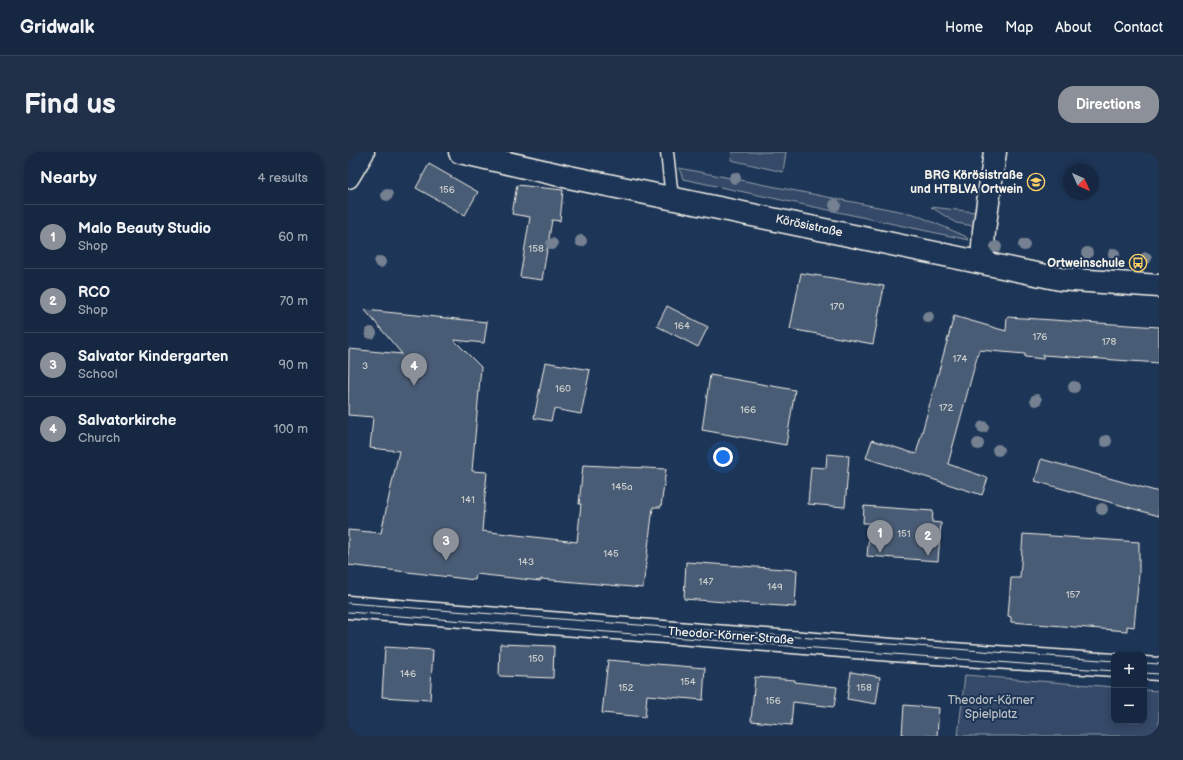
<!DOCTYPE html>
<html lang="en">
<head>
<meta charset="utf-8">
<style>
  body { margin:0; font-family:"Balsamiq Sans",sans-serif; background:#1f3048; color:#f1f3f6 }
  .controls { position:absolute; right:12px; bottom:12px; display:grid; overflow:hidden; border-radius:8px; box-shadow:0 2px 6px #0003 }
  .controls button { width:36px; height:36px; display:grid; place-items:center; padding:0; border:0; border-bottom:1px solid #35445a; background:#162841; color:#f1f3f6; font:20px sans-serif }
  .compass { position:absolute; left:715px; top:12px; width:36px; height:36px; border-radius:50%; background:#162841; box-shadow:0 2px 6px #0003; rotate:135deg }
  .you { position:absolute; left:375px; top:305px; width:14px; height:14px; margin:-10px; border:3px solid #fff; border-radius:50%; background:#1a73e8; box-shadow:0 0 0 6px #1a73e833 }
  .badge { display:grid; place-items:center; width:26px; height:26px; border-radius:50%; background:#8c9099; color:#fff; font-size:13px; font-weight:700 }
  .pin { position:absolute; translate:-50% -33px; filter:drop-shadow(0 1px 2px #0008) }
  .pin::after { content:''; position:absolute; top:21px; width:14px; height:12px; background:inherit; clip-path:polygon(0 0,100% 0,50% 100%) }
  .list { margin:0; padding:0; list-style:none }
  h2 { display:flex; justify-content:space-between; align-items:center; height:52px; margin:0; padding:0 16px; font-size:17px }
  h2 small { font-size:13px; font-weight:400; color:#9ea6b1 }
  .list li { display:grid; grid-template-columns:26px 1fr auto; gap:12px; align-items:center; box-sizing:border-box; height:64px; padding:0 16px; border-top:1px solid #35445a }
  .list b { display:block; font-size:15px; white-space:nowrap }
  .list p { margin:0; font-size:13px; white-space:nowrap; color:#9ea6b1 }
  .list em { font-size:13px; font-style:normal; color:#9ea6b1 }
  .map { position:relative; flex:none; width:811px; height:584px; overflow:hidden; border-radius:16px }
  header { display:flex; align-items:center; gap:24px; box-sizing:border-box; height:56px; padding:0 20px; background:#162841; border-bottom:1px solid #35445a }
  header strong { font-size:19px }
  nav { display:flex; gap:22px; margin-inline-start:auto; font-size:14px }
  .intro { display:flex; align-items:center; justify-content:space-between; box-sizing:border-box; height:96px; padding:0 24px }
  h1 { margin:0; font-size:28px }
  .button { padding:10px 18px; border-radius:16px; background:#8c9099; color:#fff; font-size:14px; font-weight:700 }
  main { display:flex; gap:24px; padding:0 24px }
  aside { flex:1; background:#162841; border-radius:16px; box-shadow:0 2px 6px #0003 }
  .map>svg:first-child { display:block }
  .green { fill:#354a67; stroke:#949ea8 }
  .building { fill:#485b74; stroke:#f4f1e8 }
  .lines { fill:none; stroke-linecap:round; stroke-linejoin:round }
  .service-casing { stroke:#f4f1e8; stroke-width:15 }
  .minor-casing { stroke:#f4f1e8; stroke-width:25 }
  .tertiary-casing { stroke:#f4f1e8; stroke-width:25 }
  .secondary-casing { stroke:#f4f1e8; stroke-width:25 }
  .service { stroke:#1d3557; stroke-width:12 }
  .minor { stroke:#1d3557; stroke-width:22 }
  .tertiary { stroke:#1d3557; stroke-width:22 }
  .secondary { stroke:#1d3557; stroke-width:22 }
  .tram { stroke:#f4f1e8; stroke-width:1 }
  .tree { fill:#748191 }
  .labels { text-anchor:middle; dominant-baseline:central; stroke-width:4; stroke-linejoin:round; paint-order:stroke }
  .number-label { font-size:10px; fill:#c9cccb }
  .poi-label { font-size:12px; font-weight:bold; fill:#f4f1e8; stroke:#1d3557; text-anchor:end }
  .street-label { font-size:12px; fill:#f4f1e8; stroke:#1d3557 }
  .park-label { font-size:12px; fill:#bbbfc1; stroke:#1d3557 }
</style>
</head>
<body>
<header>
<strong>Gridwalk</strong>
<nav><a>Home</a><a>Map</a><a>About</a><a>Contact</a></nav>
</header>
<div class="intro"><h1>Find us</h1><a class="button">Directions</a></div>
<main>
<aside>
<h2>Nearby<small>4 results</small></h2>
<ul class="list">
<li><span class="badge">1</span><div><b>Malo Beauty Studio</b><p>Shop</p></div><em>60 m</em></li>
<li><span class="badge">2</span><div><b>RCO</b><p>Shop</p></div><em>70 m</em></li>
<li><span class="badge">3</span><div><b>Salvator Kindergarten</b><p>School</p></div><em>90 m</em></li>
<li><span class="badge">4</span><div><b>Salvatorkirche</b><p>Church</p></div><em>100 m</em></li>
</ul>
</aside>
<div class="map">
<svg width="811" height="584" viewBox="0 0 811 584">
  <rect width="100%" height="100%" fill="#1d3557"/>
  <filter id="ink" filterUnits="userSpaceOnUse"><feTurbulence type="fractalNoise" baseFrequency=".025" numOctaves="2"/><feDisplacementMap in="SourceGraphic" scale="8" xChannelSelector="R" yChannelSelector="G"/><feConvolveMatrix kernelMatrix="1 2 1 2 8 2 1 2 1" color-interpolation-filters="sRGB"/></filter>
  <g filter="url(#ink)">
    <g class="green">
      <polygon points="384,0 438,0 435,20 383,8"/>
      <polygon points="331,16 566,62 617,84 621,88 335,27"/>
      <polygon points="583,55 627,60 626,74 608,71"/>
      <polygon points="617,523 766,535 766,569 796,569 796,538 811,539 811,584 610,584"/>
    </g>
    <g class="building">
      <polygon points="81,12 130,40 117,63 68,36"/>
      <polygon points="169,33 215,38 212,69 204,68 194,128 172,125 182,65 164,62"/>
      <polygon points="453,121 536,134 525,192 442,177"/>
      <polygon points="319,154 360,175 350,195 309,174"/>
      <polygon points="17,158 139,170 136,191 106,188 133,215 124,319 139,320 134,379 229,390 233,352 231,352 235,313 318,317 313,355 305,355 295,436 193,427 192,429 128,422 127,428 0,413 0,378 33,381 51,299 22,296 25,265 0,263 1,197 54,202"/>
      <polygon points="606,164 658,179 659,165 811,175 811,211 695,203 695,207 687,206 677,205 677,202 631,198 600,312 640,326 634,343 518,306 524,288 568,302"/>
      <polygon points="197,210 242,218 233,262 206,257 203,269 186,266"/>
      <polygon points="362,223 447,238 438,293 354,278"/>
      <polygon points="479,302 501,304 497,355 460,352 463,315 478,316"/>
      <polygon points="693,307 811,340 811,364 687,329"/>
      <polygon points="516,354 585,359 584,370 593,371 590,409 519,404 522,371 515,371"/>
      <polygon points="675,382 791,390 791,422 786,475 779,474 779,479 663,470 663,465 660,464 663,426 672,426"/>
      <polygon points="338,410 449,418 447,455 336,447"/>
      <polygon points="152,492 206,494 205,526 151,524"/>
      <polygon points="37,495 85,498 82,548 34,545"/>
      <polygon points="260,508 357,516 355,548 299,543 297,565 254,561"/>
      <polygon points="503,520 532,525 528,552 499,547"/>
      <polygon points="407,525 447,528 447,530 489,535 486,555 445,550 443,573 403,569"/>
      <polygon points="556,553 591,556 589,584 554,584"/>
    </g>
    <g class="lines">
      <defs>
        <polyline id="service" points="319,0 324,46"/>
        <g id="minor">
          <polyline points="0,25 15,0"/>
          <polyline points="634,110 636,79 647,0"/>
        </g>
        <polyline id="tertiary" points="112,0 216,24 712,127 811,134"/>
        <g id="secondary">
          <polyline points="0,455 544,498 766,513"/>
          <polyline points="796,516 811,517"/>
        </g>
      </defs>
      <use href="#service" class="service-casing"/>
      <use href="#minor" class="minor-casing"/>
      <use href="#tertiary" class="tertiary-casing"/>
      <use href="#secondary" class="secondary-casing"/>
      <use href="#service" class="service"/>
      <use href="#minor" class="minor"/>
      <use href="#tertiary" class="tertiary"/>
      <use href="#secondary" class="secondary"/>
      <g class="tram">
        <polyline points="0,451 766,509"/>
        <polyline points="0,460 766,519"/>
        <polyline points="796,511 811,512"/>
        <polyline points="796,521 811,522"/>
      </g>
    </g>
    <g class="tree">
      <circle cx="387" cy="26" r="6"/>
      <circle cx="39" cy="43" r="6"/>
      <circle cx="487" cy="53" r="6"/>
      <circle cx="233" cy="89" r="6"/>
      <circle cx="204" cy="92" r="6"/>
      <circle cx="676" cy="93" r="6"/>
      <circle cx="648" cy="95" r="6"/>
      <circle cx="739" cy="101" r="6"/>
      <circle cx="766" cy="102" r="6"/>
      <circle cx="798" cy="106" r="6"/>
      <circle cx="32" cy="110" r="6"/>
      <circle cx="580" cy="165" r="6"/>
      <circle cx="23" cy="181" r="6"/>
      <circle cx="726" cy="235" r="6"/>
      <circle cx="688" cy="248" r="6"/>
      <circle cx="635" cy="275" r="6"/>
      <circle cx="758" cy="289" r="6"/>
      <circle cx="630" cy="292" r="6"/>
      <circle cx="650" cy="298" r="6"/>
      <circle cx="754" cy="357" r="6"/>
    </g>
  </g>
  <defs>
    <symbol id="school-ring" viewBox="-11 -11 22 22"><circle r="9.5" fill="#1d3557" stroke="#ffd166" stroke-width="1.5"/><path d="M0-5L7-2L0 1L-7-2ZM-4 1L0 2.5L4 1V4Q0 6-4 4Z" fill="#ffd166"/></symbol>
    <symbol id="bus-ring" viewBox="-11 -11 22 22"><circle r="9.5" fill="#1d3557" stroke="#ffd166" stroke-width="1.5"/><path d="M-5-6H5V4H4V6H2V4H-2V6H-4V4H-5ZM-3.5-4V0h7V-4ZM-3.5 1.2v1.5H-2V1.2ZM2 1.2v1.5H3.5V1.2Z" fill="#ffd166"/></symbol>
  </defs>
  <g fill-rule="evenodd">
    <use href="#school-ring" x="678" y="20" width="20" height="20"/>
    <use href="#bus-ring" x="780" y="101" width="20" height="20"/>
  </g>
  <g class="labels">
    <g class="number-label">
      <text x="99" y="38">156</text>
      <text x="188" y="97">158</text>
      <text x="489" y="155">170</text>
      <text x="334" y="174">164</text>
      <text x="692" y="185">176</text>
      <text x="761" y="190">178</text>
      <text x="612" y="207">174</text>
      <text x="17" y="214">3</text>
      <text x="215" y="237">160</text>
      <text x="598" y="256">172</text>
      <text x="400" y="258">166</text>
      <text x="274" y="335">145a</text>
      <text x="120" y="348">141</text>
      <text x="556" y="382">151</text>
      <text x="263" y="402">145</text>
      <text x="178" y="410">143</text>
      <text x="358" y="430">147</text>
      <text x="427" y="435">149</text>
      <text x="725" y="443">157</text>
      <text x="188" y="507">150</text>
      <text x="60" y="522">146</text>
      <text x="340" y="530">154</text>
      <text x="278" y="536">152</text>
      <text x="516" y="536">158</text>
      <text x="425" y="549">156</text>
    </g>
    <g class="poi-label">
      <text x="675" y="23">BRG Körösistraße<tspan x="675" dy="14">und HTBLVA Ortwein</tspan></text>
      <text x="777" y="111">Ortweinschule</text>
    </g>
    <g class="street-label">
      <text transform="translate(461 74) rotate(12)">Körösistraße</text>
      <text transform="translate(383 484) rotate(4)">Theodor-Körner-Straße</text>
    </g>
    <g class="park-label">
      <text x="643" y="548">Theodor-Körner<tspan x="643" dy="14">Spielplatz</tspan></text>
    </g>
  </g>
</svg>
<div class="controls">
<button>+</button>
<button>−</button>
</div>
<svg class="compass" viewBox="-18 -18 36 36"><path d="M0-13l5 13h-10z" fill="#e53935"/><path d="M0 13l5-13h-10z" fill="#9ea6b1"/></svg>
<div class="you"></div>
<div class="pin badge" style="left:532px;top:401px">1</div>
<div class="pin badge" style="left:580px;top:404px">2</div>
<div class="pin badge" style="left:98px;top:409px">3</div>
<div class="pin badge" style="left:66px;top:234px">4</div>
</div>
</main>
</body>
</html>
